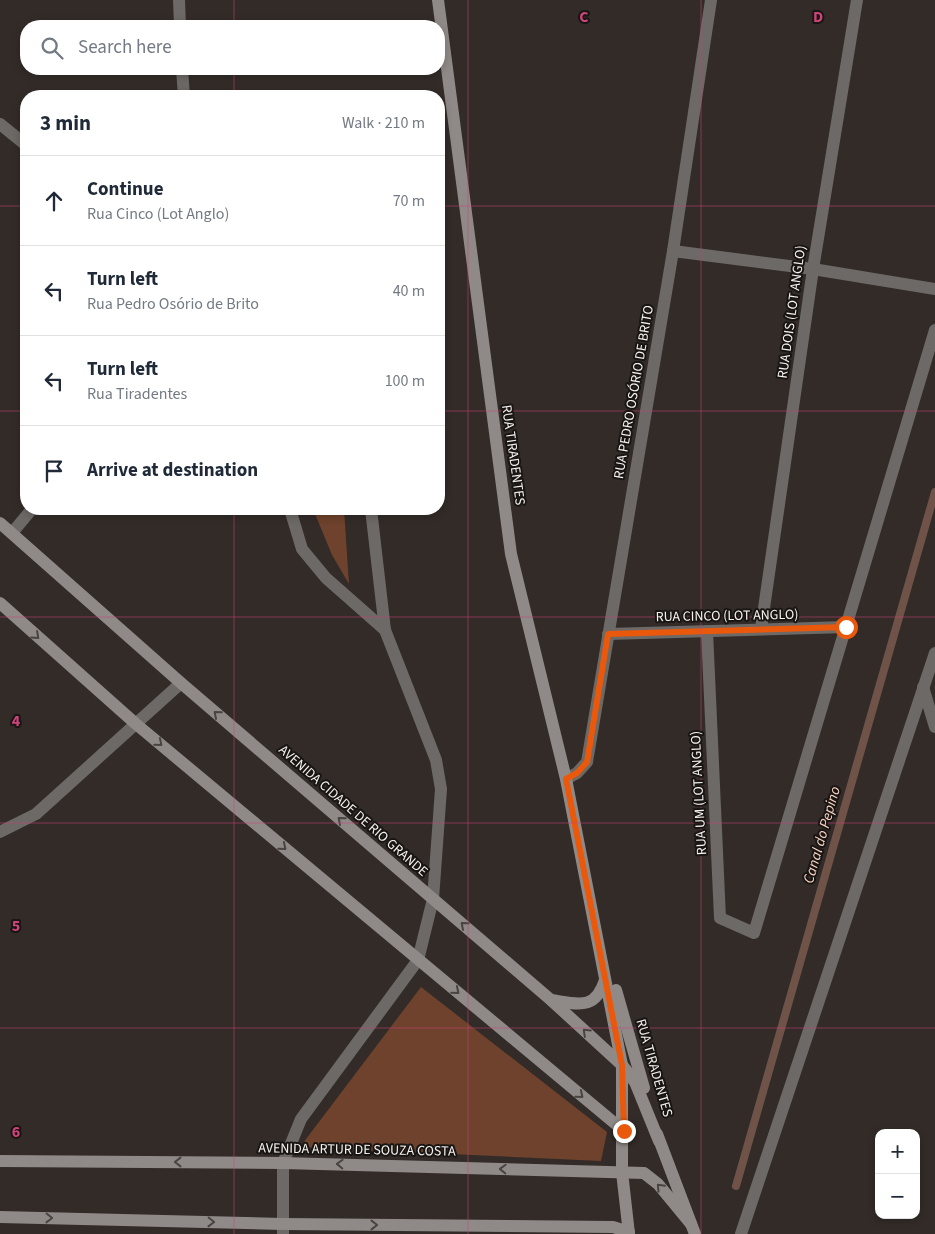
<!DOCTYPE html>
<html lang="en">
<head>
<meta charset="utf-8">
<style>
  body { margin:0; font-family:"Source Sans 3",sans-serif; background:#f6f6f7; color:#1f2937 }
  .controls { position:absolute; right:15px; bottom:15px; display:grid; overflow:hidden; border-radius:10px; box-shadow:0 2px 8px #0003 }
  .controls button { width:45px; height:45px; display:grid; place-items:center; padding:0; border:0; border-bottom:1px solid #e0e1e3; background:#fff; color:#1f2937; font:25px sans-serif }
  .stop { position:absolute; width:15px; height:15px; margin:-11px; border:4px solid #ea580c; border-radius:50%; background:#fff }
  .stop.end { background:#ea580c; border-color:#fff; box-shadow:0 1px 5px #0008 }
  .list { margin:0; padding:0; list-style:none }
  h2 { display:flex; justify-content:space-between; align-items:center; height:65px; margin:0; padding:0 20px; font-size:21px }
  h2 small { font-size:16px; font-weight:400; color:#747a83 }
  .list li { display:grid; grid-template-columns:32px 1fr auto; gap:15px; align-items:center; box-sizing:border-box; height:90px; padding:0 20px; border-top:1px solid #e0e1e3 }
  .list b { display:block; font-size:19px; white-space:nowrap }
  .list p { margin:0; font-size:16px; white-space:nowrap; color:#747a83 }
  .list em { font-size:16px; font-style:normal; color:#747a83 }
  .icon { flex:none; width:28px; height:28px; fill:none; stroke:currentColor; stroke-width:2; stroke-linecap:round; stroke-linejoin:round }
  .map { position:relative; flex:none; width:935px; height:1234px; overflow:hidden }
  .search { position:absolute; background:#fff; box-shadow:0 2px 8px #0003; left:20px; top:20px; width:425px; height:55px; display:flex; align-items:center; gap:12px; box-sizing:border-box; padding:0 18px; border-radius:20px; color:#747a83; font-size:19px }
  .panel { position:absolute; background:#fff; box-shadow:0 2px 8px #0003; left:20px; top:90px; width:425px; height:425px; border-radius:20px }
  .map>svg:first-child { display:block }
  .green { fill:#6e422c }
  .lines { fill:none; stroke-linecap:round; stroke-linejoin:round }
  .stream { stroke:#705348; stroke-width:8 }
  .street { stroke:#6c6967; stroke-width:12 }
  .secondary { stroke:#8f8a87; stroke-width:12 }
  .oneway { stroke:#484441 }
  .route { stroke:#ea580c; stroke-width:6 }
  .grid { fill:none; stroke:#cc4479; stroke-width:1; stroke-opacity:0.55 }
  .labels { text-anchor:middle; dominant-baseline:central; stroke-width:4; stroke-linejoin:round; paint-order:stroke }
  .street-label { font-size:14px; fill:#f6f2f0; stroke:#181513 }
  .water-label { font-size:15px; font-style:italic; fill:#f9d4c3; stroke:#181513 }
  .grid-label { font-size:16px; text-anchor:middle; font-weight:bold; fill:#cc4479; stroke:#181513; stroke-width:4; stroke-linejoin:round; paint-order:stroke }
</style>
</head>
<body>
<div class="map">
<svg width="935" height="1234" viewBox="0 0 935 1234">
  <rect width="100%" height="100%" fill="#322b28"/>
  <g class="green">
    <polygon points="313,509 344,509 349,584 332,555"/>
    <polygon points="421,987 607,1132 601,1161 300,1147"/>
  </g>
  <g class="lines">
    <polyline class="stream" points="736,1186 935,492"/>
    <g class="street">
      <polyline points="179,0 180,26"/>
      <polyline points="182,69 184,96"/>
      <polyline points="0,124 26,145"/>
      <polyline points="673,251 813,269 935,289"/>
      <polyline points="290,509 302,549 326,578 385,630"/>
      <polyline points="12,533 32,509"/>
      <polyline points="761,629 813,269 857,0"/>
      <polyline points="707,631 720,918 754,933 935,330"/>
      <polyline points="608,634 846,627"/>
      <polyline points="923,687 935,727"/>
      <polyline points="566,779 577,773 587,762 673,251 711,0"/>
      <polyline points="0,832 36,814 181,683"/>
      <polyline points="283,1234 283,1163 301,1119 418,960 433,899 441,789 436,760 385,630 371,509"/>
      <polyline points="741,1234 935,653"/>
    </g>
    <g class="secondary">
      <polyline points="438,0 511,554 566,779 622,1065 622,1172 629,1234"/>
      <polyline points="0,523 181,683 551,1000 622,1065 635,1082 659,1141"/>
      <polyline points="0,603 136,724 624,1131"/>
      <polyline points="616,990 644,1088"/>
      <path d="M551,1000C578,1004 595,1011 605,980"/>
      <polyline points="657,1134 695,1234"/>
      <polyline points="0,1161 283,1163 644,1173 658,1184 691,1224"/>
      <polyline points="0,1217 283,1224 613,1227 629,1232"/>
    </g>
  </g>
  <defs><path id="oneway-chevron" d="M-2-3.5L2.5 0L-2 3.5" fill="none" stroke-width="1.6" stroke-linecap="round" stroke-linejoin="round" transform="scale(1.25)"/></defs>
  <g class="oneway">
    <use href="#oneway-chevron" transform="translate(36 636) rotate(42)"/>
    <use href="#oneway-chevron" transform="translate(217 714) rotate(-139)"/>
    <use href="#oneway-chevron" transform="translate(159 743) rotate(40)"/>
    <use href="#oneway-chevron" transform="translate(341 820) rotate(-139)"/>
    <use href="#oneway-chevron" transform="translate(283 847) rotate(40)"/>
    <use href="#oneway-chevron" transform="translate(464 925) rotate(-139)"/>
    <use href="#oneway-chevron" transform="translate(456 991) rotate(40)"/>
    <use href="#oneway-chevron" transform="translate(586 1032) rotate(-137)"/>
    <use href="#oneway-chevron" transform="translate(580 1095) rotate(40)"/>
    <use href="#oneway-chevron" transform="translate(178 1162) rotate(-180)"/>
    <use href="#oneway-chevron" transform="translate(340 1164) rotate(-178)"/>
    <use href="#oneway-chevron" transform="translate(503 1169) rotate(-178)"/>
    <use href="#oneway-chevron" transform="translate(660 1187) rotate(-133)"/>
    <use href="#oneway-chevron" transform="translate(49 1218) rotate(1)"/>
    <use href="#oneway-chevron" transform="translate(211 1222) rotate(1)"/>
    <use href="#oneway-chevron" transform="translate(374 1225)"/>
  </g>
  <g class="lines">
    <polyline class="route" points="624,1131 622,1065 566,779 577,773 587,762 608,634 846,627"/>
  </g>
  <path class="grid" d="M234,0V26M468,0V1234M701,0V1234M234,69V96M0,206H26M439,206H935M0,411H26M439,411H935M234,509V1234M0,617H935M0,823H935M0,1028H935"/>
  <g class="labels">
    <g class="street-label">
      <text transform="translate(792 312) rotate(-82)">RUA DOIS (LOT ANGLO)</text>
      <text transform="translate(634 392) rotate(-80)">RUA PEDRO OSÓRIO DE BRITO</text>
      <text transform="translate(513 455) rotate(82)">RUA TIRADENTES</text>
      <text transform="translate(727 616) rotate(-1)">RUA CINCO (LOT ANGLO)</text>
      <text transform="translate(699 793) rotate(-93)">RUA UM (LOT ANGLO)</text>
      <text transform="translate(353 811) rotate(41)">AVENIDA CIDADE DE RIO GRANDE</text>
      <text transform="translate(654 1068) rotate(74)">RUA TIRADENTES</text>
      <text transform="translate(357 1150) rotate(1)">AVENIDA ARTUR DE SOUZA COSTA</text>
    </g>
    <g class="water-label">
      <text transform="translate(822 835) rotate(-74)">Canal do Pepino</text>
    </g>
  </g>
  <g class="grid-label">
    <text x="584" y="22">C</text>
    <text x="818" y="22">D</text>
    <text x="16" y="726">4</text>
    <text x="16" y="931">5</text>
    <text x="16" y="1137">6</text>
  </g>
</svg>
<div class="controls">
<button>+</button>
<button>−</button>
</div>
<div class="stop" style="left:846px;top:627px"></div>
<div class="stop end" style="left:624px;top:1131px"></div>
<div class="search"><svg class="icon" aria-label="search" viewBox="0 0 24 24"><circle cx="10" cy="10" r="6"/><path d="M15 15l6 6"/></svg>Search here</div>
<section class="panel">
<h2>3 min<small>Walk · 210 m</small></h2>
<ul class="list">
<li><svg class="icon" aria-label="ahead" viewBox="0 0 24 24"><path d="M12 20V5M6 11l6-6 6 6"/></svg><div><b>Continue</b><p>Rua Cinco (Lot Anglo)</p></div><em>70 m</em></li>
<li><svg class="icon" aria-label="left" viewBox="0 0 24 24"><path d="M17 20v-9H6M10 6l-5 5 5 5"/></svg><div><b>Turn left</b><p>Rua Pedro Osório de Brito</p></div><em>40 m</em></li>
<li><svg class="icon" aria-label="left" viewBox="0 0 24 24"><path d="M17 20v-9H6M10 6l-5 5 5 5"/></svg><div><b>Turn left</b><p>Rua Tiradentes</p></div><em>100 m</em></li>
<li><svg class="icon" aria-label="arrive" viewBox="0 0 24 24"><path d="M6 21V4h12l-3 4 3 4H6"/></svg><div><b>Arrive at destination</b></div></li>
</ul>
</section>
</div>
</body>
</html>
